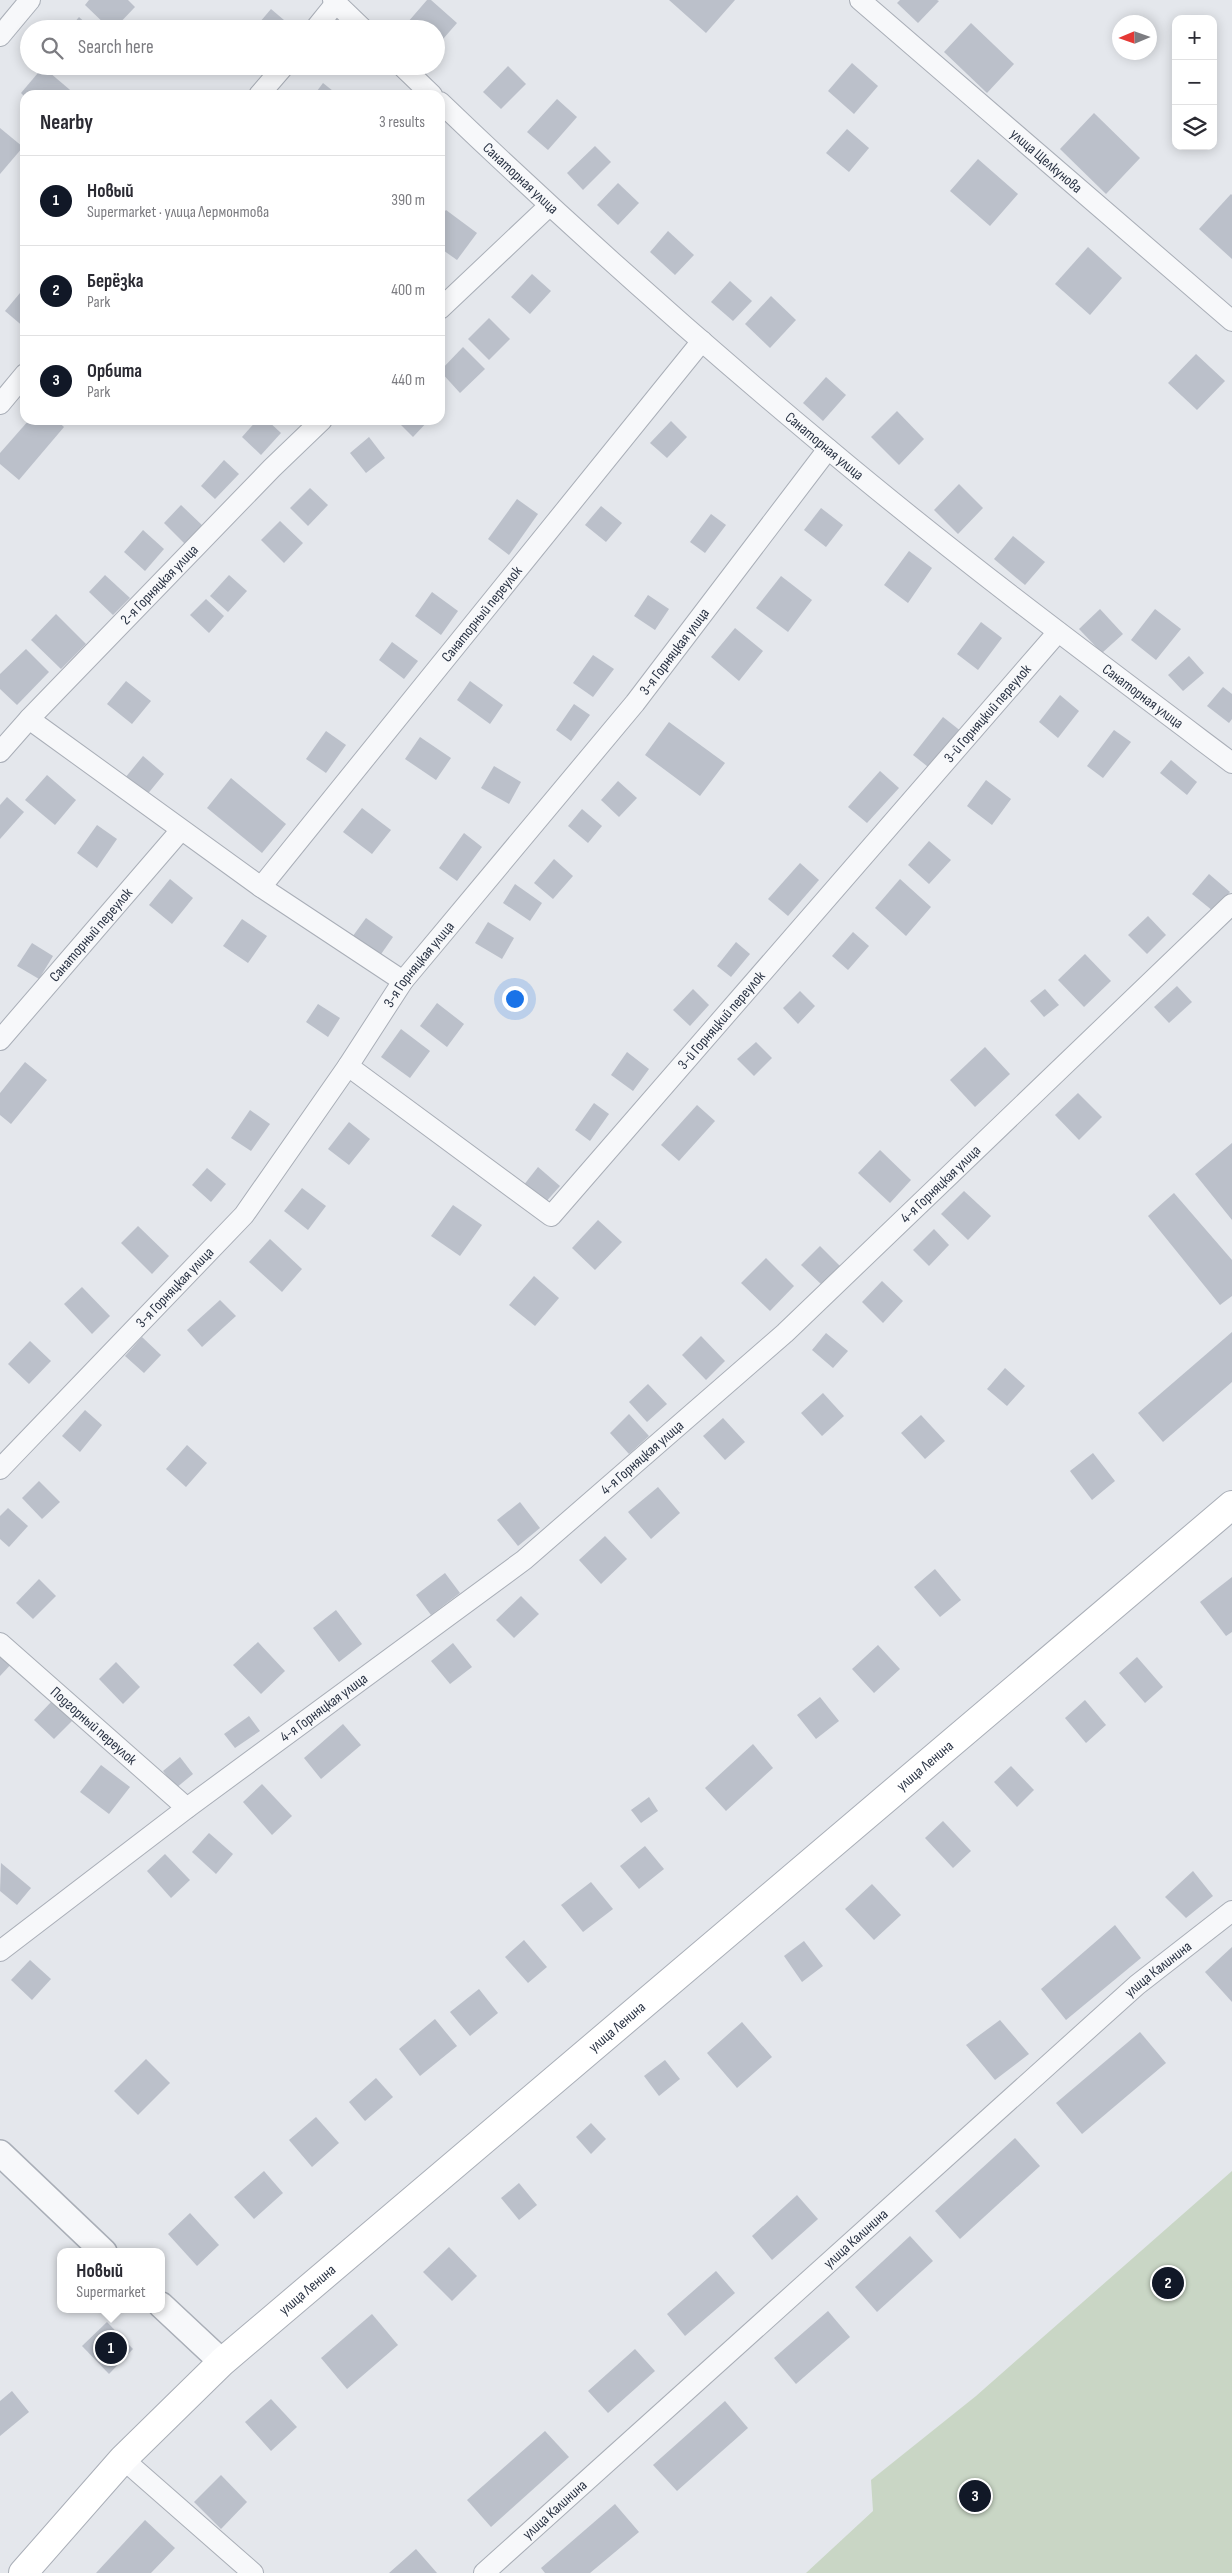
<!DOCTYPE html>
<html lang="en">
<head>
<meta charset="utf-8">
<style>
  body { margin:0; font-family:"Sofia Sans Condensed",sans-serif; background:#f2f2f3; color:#2b2b33 }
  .controls { position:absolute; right:15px; top:15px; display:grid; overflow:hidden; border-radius:10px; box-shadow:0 2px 12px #0003 }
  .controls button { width:45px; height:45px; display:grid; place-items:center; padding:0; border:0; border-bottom:1px solid #e1e1e2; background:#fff; color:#2b2b33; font:25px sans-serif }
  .compass { position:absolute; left:1112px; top:15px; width:45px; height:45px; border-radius:50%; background:#fff; box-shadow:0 2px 12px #0003; rotate:268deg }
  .you { position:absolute; left:514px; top:998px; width:18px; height:18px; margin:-12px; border:4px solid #fff; border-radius:50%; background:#1a73e8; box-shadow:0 0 0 8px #1a73e833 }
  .badge { display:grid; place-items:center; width:32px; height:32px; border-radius:50%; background:#111827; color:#fff; font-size:16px; font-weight:700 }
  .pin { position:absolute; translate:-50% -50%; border:2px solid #fff; box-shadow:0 1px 5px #0006 }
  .popup { position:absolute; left:57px; top:2248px; width:108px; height:65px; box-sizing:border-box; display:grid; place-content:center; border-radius:10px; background:#fff; filter:drop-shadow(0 1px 4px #0005); font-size:16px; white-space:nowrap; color:#7c7c81 }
  .popup b { font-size:19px; color:#2b2b33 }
  .popup::after { content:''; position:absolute; left:50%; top:100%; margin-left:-10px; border:10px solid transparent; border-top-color:#fff }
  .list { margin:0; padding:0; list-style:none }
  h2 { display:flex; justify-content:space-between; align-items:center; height:65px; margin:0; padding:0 20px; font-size:21px }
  h2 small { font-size:16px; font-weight:400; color:#7c7c81 }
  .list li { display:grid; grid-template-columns:32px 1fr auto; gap:15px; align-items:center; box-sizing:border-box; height:90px; padding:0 20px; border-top:1px solid #e1e1e2 }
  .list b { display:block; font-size:19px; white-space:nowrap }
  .list p { margin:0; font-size:16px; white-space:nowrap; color:#7c7c81 }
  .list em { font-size:16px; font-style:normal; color:#7c7c81 }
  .icon { flex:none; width:28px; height:28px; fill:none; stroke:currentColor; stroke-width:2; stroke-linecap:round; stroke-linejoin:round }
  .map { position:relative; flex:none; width:1232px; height:2573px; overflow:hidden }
  .search { position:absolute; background:#fff; box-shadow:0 2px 12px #0003; left:20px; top:20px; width:425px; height:55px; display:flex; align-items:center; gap:12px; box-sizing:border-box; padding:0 18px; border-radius:28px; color:#7c7c81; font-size:19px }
  .panel { position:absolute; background:#fff; box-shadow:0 2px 12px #0003; left:20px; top:90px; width:425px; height:335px; border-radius:15px }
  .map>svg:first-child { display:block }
  .green { fill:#c9d6c5 }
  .building { fill:#bbc0ca }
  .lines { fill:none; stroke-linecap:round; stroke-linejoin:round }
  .minor-casing { stroke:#a9aeb7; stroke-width:22 }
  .tertiary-casing { stroke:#a9aeb7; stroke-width:28 }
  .secondary-casing { stroke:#a9aeb7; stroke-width:30 }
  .minor { stroke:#f7f8fa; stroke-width:20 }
  .tertiary { stroke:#f7f8fa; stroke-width:25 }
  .secondary { stroke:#fff; stroke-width:28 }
  .labels { text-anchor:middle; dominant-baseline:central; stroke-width:4; stroke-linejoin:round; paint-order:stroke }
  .street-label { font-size:15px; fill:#2b3445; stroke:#f4f6f9 }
</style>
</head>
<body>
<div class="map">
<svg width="1232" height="2573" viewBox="0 0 1232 2573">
  <rect width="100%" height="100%" fill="#e4e7ec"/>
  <polygon class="green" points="1232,2171 1232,2573 806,2573 873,2511 871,2480 976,2396"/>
  <g class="building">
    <polygon points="89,0 128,0 135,7 114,29 110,29 85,5"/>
    <polygon points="427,0 431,0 457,23 436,47 436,29 416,29 408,22"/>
    <polygon points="669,0 735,0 706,33"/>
    <polygon points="900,0 937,0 939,1 918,23 897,3"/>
    <polygon points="271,9 291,26 289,29 254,29"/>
    <polygon points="79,17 92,29 69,29"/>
    <polygon points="971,23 1014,64 987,93 944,52"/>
    <polygon points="852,63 878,86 854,114 828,91"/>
    <polygon points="508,66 526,84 501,109 483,92"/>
    <polygon points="43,67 76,95 25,97 21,93"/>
    <polygon points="323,83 338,95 314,95"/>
    <polygon points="557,99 577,117 548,150 527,132"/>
    <polygon points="1094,113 1140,158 1106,194 1060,149"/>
    <polygon points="0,128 23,147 0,174"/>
    <polygon points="847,129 869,148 849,172 826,153"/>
    <polygon points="595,146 611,162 583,190 567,173"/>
    <polygon points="978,159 1018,194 990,226 950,191"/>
    <polygon points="618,183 639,203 618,225 597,205"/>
    <polygon points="1231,194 1232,195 1232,259 1199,229"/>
    <polygon points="446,210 477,233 457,260 440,248 440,217"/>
    <polygon points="668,231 694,255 675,275 650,252"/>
    <polygon points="1088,247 1122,278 1090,315 1055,284"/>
    <polygon points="532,274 551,291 530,314 511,297"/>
    <polygon points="730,281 752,301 733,321 711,302"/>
    <polygon points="25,287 25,328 5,311"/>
    <polygon points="771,296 796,320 770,348 745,324"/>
    <polygon points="489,318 510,339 489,360 468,339"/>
    <polygon points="463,347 485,369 460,393 440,371"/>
    <polygon points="1196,354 1225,381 1197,410 1168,383"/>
    <polygon points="826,377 846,395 823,421 803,403"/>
    <polygon points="897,411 924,439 899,465 871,437"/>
    <polygon points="29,420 56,420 64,427 19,480 0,464 0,453"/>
    <polygon points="257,420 267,420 281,433 261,455 242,437"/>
    <polygon points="396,420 429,420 413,437"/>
    <polygon points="671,421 687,437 667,458 650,443"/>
    <polygon points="369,437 385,458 366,473 350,453"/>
    <polygon points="224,460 239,474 215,499 201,486"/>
    <polygon points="959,484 983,508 958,534 934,510"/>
    <polygon points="310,488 328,505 308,526 290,508"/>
    <polygon points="517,499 538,514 509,555 488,539"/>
    <polygon points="181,505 204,527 187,546 164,523"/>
    <polygon points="601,506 622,523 606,542 585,525"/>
    <polygon points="821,508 843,525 826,547 804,530"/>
    <polygon points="711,514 726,525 705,553 690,542"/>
    <polygon points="280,521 303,543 284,563 261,540"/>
    <polygon points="143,530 164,549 145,571 124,552"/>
    <polygon points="1013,536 1045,562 1025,585 994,559"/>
    <polygon points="909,551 932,568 908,603 884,585"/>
    <polygon points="105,575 130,598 113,615 89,592"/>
    <polygon points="229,575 247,591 228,612 210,596"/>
    <polygon points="781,576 812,600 788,632 756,608"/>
    <polygon points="432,592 458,611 441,635 415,616"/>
    <polygon points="648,595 669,609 655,630 634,616"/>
    <polygon points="206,599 224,616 209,633 190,615"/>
    <polygon points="1100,609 1123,634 1102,653 1079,629"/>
    <polygon points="1155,609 1181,629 1156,660 1131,640"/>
    <polygon points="56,614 86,644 61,669 31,640"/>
    <polygon points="981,622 1002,638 978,670 957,654"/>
    <polygon points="735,628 763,651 739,681 711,657"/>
    <polygon points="392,642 418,661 404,679 379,660"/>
    <polygon points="26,649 49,672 17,705 0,689 0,674"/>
    <polygon points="593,655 614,669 593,697 573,683"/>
    <polygon points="1189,656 1204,673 1183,691 1168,675"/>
    <polygon points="126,681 151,701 132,724 107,704"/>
    <polygon points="470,681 503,705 490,724 457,700"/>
    <polygon points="1223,687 1232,694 1232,719 1229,723 1207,706"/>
    <polygon points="1060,695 1079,711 1058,738 1039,722"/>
    <polygon points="574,704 590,715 571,741 556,730"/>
    <polygon points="943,717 962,732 932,770 913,755"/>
    <polygon points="669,722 725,763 700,796 645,755"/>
    <polygon points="1114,730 1131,742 1103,778 1087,766"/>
    <polygon points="326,731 346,745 326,773 306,759"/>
    <polygon points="420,737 451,758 436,780 405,759"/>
    <polygon points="143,756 164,774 146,796 125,778"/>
    <polygon points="1171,760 1197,782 1187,795 1160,773"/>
    <polygon points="494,766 521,782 509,804 481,788"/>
    <polygon points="880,771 899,788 867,823 848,807"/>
    <polygon points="47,775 76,800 55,825 25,800"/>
    <polygon points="231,778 286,824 262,853 207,808"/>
    <polygon points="986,780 1011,799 992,825 967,806"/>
    <polygon points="618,781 637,798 619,817 601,800"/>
    <polygon points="7,797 24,812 0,839 0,805"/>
    <polygon points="362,808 391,830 372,854 343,832"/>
    <polygon points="582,809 602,826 588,843 568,826"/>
    <polygon points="97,825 117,839 97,868 77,853"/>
    <polygon points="464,833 482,847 457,881 439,868"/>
    <polygon points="929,841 951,860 929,884 908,865"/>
    <polygon points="554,859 573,876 553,899 534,883"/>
    <polygon points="800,863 819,880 788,916 768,899"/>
    <polygon points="1209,874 1230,892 1213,911 1192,894"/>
    <polygon points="170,879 193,898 172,924 149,905"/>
    <polygon points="900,879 931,907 906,936 875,908"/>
    <polygon points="515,884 542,903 530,921 503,903"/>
    <polygon points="1148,916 1166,935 1147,954 1128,935"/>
    <polygon points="366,918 393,937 377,960 350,940"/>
    <polygon points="242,919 267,936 248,963 223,946"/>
    <polygon points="488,922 514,938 502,959 475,943"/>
    <polygon points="853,932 869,946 848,970 832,956"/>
    <polygon points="736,942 750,954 731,977 717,966"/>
    <polygon points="32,943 53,956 39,979 17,966"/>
    <polygon points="1085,954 1111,981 1084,1007 1058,980"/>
    <polygon points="1177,986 1192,1002 1169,1023 1154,1007"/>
    <polygon points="693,989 709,1005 690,1026 673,1010"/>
    <polygon points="1045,989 1059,1005 1044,1017 1030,1001"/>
    <polygon points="800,991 815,1006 798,1024 783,1008"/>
    <polygon points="437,1003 464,1024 447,1047 420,1026"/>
    <polygon points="318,1004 340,1018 328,1037 306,1022"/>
    <polygon points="401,1029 430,1051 410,1078 381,1057"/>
    <polygon points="756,1042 772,1058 754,1076 737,1059"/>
    <polygon points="985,1047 1010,1074 975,1107 950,1080"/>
    <polygon points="627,1052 649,1069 633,1091 611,1075"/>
    <polygon points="25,1062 47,1080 11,1124 0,1115 0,1093"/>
    <polygon points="1078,1093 1102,1117 1079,1140 1055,1115"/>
    <polygon points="594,1103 609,1114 590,1141 575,1130"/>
    <polygon points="697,1105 715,1121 679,1161 661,1145"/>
    <polygon points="250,1110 270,1124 251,1151 231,1138"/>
    <polygon points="349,1122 370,1139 349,1165 328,1149"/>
    <polygon points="1232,1143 1232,1220 1195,1174"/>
    <polygon points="880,1150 911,1180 890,1203 858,1173"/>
    <polygon points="538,1167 560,1186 544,1204 523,1186"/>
    <polygon points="207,1168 226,1184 211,1202 192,1185"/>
    <polygon points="302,1188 326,1206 308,1230 284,1211"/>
    <polygon points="964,1191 991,1216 968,1240 941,1214"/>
    <polygon points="1174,1193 1232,1260 1232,1296 1220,1305 1148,1216"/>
    <polygon points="453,1205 482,1225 460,1256 431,1236"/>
    <polygon points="598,1220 622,1242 595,1270 572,1248"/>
    <polygon points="138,1226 169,1256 152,1274 121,1243"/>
    <polygon points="934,1229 949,1245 929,1266 913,1250"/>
    <polygon points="270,1239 302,1269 282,1292 249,1262"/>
    <polygon points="820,1246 842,1268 824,1287 801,1265"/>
    <polygon points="766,1258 794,1286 770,1311 741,1283"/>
    <polygon points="534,1276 559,1298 535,1326 509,1305"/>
    <polygon points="882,1281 903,1301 883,1323 862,1302"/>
    <polygon points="82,1287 110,1316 92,1334 64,1304"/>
    <polygon points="220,1300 236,1316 202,1347 187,1330"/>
    <polygon points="1232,1332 1232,1382 1163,1442 1138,1413"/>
    <polygon points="826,1333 848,1351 833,1368 812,1350"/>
    <polygon points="701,1336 725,1361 706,1380 682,1355"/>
    <polygon points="142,1337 161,1355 144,1373 125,1356"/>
    <polygon points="30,1341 51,1361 29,1384 8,1364"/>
    <polygon points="1005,1368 1025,1386 1007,1406 987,1389"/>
    <polygon points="648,1384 667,1404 647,1422 629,1402"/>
    <polygon points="823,1393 844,1416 822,1436 801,1413"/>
    <polygon points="85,1410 102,1425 80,1452 62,1436"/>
    <polygon points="629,1414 649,1436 629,1454 610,1433"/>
    <polygon points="921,1415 945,1441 925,1459 901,1433"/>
    <polygon points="723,1418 745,1442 725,1460 703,1436"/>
    <polygon points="187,1445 207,1463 186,1487 166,1469"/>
    <polygon points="1093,1453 1115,1481 1092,1500 1070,1471"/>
    <polygon points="39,1481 60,1502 42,1519 22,1498"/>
    <polygon points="658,1487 680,1513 651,1539 628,1512"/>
    <polygon points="520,1502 540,1528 518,1546 497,1520"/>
    <polygon points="8,1508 28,1526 9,1547 0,1539 0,1516"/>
    <polygon points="605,1536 627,1559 601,1584 579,1560"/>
    <polygon points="935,1569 961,1600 940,1617 914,1587"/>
    <polygon points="445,1573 460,1593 431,1615 416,1595"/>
    <polygon points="1232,1577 1232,1632 1226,1636 1200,1602"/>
    <polygon points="39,1579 56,1596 33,1619 16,1603"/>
    <polygon points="521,1596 539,1614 514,1638 496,1620"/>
    <polygon points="336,1610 362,1644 339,1662 313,1628"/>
    <polygon points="258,1642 285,1671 261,1694 233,1665"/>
    <polygon points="453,1643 472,1667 450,1684 431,1661"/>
    <polygon points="878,1645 900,1669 874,1693 852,1669"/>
    <polygon points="0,1648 14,1661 0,1676"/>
    <polygon points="1137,1657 1163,1687 1145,1703 1119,1673"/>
    <polygon points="116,1662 140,1687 123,1704 99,1679"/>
    <polygon points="820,1697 839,1721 816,1739 797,1715"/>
    <polygon points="1085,1700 1106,1725 1086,1743 1065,1718"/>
    <polygon points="52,1701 72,1721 54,1739 34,1720"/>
    <polygon points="249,1716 260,1731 235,1748 224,1734"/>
    <polygon points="343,1724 361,1745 321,1779 304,1758"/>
    <polygon points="753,1744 773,1768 726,1811 705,1788"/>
    <polygon points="180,1757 193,1774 176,1788 163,1771"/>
    <polygon points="101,1765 130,1787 109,1814 80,1792"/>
    <polygon points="1011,1766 1034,1790 1017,1807 994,1782"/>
    <polygon points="262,1784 292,1816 272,1835 243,1802"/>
    <polygon points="649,1797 658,1811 641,1823 631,1810"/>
    <polygon points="943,1821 971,1851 953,1868 925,1838"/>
    <polygon points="209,1833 233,1854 216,1874 192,1852"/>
    <polygon points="645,1846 664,1869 639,1889 620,1866"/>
    <polygon points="165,1854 190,1880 171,1898 147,1871"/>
    <polygon points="1,1863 31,1888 17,1905 0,1891"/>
    <polygon points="1193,1871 1213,1896 1186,1918 1165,1897"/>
    <polygon points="591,1882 613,1909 583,1932 561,1905"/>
    <polygon points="872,1884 901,1915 874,1940 845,1909"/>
    <polygon points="1115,1925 1141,1958 1066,2020 1041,1989"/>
    <polygon points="524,1940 547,1967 528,1983 505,1957"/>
    <polygon points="804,1941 823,1966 802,1982 784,1956"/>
    <polygon points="1232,1947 1232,2002 1205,1972"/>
    <polygon points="30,1960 51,1979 32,2000 11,1980"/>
    <polygon points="479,1989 498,2013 470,2036 450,2012"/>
    <polygon points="435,2019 457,2046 420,2076 399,2049"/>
    <polygon points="1000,2020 1029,2054 995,2080 966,2045"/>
    <polygon points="742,2022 772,2057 737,2088 707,2053"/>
    <polygon points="1140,2032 1166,2063 1082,2134 1056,2103"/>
    <polygon points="146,2059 170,2083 138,2115 114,2091"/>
    <polygon points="665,2060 680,2079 659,2096 644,2076"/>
    <polygon points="376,2078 393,2097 365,2121 349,2102"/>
    <polygon points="316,2117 339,2143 312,2167 289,2140"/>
    <polygon points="591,2123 606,2139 591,2154 576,2137"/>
    <polygon points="1015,2138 1040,2166 960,2239 935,2211"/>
    <polygon points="264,2171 283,2193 254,2219 234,2197"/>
    <polygon points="519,2183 537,2205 519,2220 501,2198"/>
    <polygon points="797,2195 818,2219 772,2260 752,2236"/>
    <polygon points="190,2213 219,2245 197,2266 168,2234"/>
    <polygon points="910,2236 933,2261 877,2312 855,2287"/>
    <polygon points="449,2247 477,2276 452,2301 423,2272"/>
    <polygon points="716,2271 735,2293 685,2336 667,2314"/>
    <polygon points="828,2311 850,2337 796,2384 774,2358"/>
    <polygon points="372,2314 398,2345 347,2389 321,2358"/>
    <polygon points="107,2322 133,2349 109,2374 82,2346"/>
    <polygon points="635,2349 655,2371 608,2413 588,2391"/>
    <polygon points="12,2391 29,2412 0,2436 0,2401"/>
    <polygon points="271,2399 297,2427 271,2451 245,2422"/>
    <polygon points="725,2401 748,2428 677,2491 653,2465"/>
    <polygon points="545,2431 569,2457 491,2527 467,2500"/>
    <polygon points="221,2475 247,2502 221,2529 194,2502"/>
    <polygon points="615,2504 639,2532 590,2573 545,2573 541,2568"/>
    <polygon points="145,2520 175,2548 151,2573 96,2573"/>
    <polygon points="416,2549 437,2573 389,2573"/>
  </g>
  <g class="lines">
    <defs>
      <g id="minor">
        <polyline points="333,0 363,29"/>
        <path id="s1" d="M860,0L1232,321"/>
        <polyline points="315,29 336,3"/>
        <polyline points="0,36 30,0"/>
        <polyline points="402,66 432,95"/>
        <polyline points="259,95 284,66"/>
        <path id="s2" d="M440,102C565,222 694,337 827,448C958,558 1095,660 1232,763"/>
        <polyline points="440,309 549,206"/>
        <polyline points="0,404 25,374"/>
        <polyline points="29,719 261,887 403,981"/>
        <path id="s3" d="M0,752L29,719L272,468L322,420"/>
        <path id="s4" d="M261,887L702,341"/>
        <path id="s5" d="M0,1040L181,830"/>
        <path id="s6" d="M348,1066L551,1216L1058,632"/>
        <path id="s7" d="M0,1469L244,1215L348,1066L403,981L635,703L828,449"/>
        <path id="s8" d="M0,1643L187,1808"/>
        <path id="s9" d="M0,1951L187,1808L524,1560L785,1333L1232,904"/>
        <polyline points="123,2459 253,2573"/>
        <path id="s10" d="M484,2573L1137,1985L1232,1911"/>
      </g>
      <g id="tertiary">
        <polyline points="0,2153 104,2252"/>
        <polyline points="161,2305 222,2362"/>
      </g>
      <g id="secondary">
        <path id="s11" d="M23,2573L123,2459L222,2362L1232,1505"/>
      </g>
    </defs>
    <use href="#minor" class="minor-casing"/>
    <use href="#tertiary" class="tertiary-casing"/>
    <use href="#secondary" class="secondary-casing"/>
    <use href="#minor" class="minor"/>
    <use href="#tertiary" class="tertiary"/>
    <use href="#secondary" class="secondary"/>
  </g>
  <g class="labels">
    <g class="street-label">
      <text stroke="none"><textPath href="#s1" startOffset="246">улица Щелкунова</textPath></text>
      <text stroke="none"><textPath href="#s2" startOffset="111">Санаторная улица</textPath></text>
      <text stroke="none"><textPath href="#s2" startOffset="516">Санаторная улица</textPath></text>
      <text stroke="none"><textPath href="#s3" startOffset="231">2-я Горняцкая улица</textPath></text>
      <text stroke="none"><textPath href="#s4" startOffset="351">Санаторный переулок</textPath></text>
      <text stroke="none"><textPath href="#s7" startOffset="1062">3-я Горняцкая улица</textPath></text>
      <text stroke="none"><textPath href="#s2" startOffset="921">Санаторная улица</textPath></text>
      <text stroke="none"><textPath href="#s6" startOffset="918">3-й Горняцкий переулок</textPath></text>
      <text stroke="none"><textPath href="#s5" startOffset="139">Санаторный переулок</textPath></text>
      <text stroke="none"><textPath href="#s7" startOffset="658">3-я Горняцкая улица</textPath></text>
      <text stroke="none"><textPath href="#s6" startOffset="512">3-й Горняцкий переулок</textPath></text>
      <text stroke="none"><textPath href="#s9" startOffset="1215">4-я Горняцкая улица</textPath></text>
      <text stroke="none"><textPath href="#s7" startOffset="252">3-я Горняцкая улица</textPath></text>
      <text stroke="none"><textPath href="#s9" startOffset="810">4-я Горняцкая улица</textPath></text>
      <text stroke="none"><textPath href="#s9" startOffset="405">4-я Горняцкая улица</textPath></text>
      <text stroke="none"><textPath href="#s8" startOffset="125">Подгорный переулок</textPath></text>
      <text stroke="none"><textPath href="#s11" startOffset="1212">улица Ленина</textPath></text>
      <text stroke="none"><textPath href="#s10" startOffset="905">улица Калинина</textPath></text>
      <text stroke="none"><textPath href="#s11" startOffset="808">улица Ленина</textPath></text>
      <text stroke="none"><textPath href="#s10" startOffset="500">улица Калинина</textPath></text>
      <text stroke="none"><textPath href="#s11" startOffset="402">улица Ленина</textPath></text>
      <text stroke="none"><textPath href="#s10" startOffset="95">улица Калинина</textPath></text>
    </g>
  </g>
</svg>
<div class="controls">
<button>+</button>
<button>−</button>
<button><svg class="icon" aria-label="layers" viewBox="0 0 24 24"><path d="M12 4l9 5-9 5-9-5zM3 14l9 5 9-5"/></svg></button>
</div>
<svg class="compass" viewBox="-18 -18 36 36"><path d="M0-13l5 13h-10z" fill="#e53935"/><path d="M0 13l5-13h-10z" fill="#7c7c81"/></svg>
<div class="you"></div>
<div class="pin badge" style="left:111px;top:2348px">1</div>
<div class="popup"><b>Новый</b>Supermarket</div>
<div class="pin badge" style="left:1168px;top:2283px">2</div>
<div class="pin badge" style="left:975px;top:2496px">3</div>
<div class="search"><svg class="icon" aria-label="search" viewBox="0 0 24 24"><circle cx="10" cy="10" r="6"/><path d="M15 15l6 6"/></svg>Search here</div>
<section class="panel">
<h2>Nearby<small>3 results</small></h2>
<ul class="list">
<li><span class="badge">1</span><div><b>Новый</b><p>Supermarket · улица Лермонтова</p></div><em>390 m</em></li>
<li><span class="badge">2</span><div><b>Берёзка</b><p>Park</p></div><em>400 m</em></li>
<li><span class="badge">3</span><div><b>Орбита</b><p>Park</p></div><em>440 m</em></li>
</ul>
</section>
</div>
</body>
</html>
